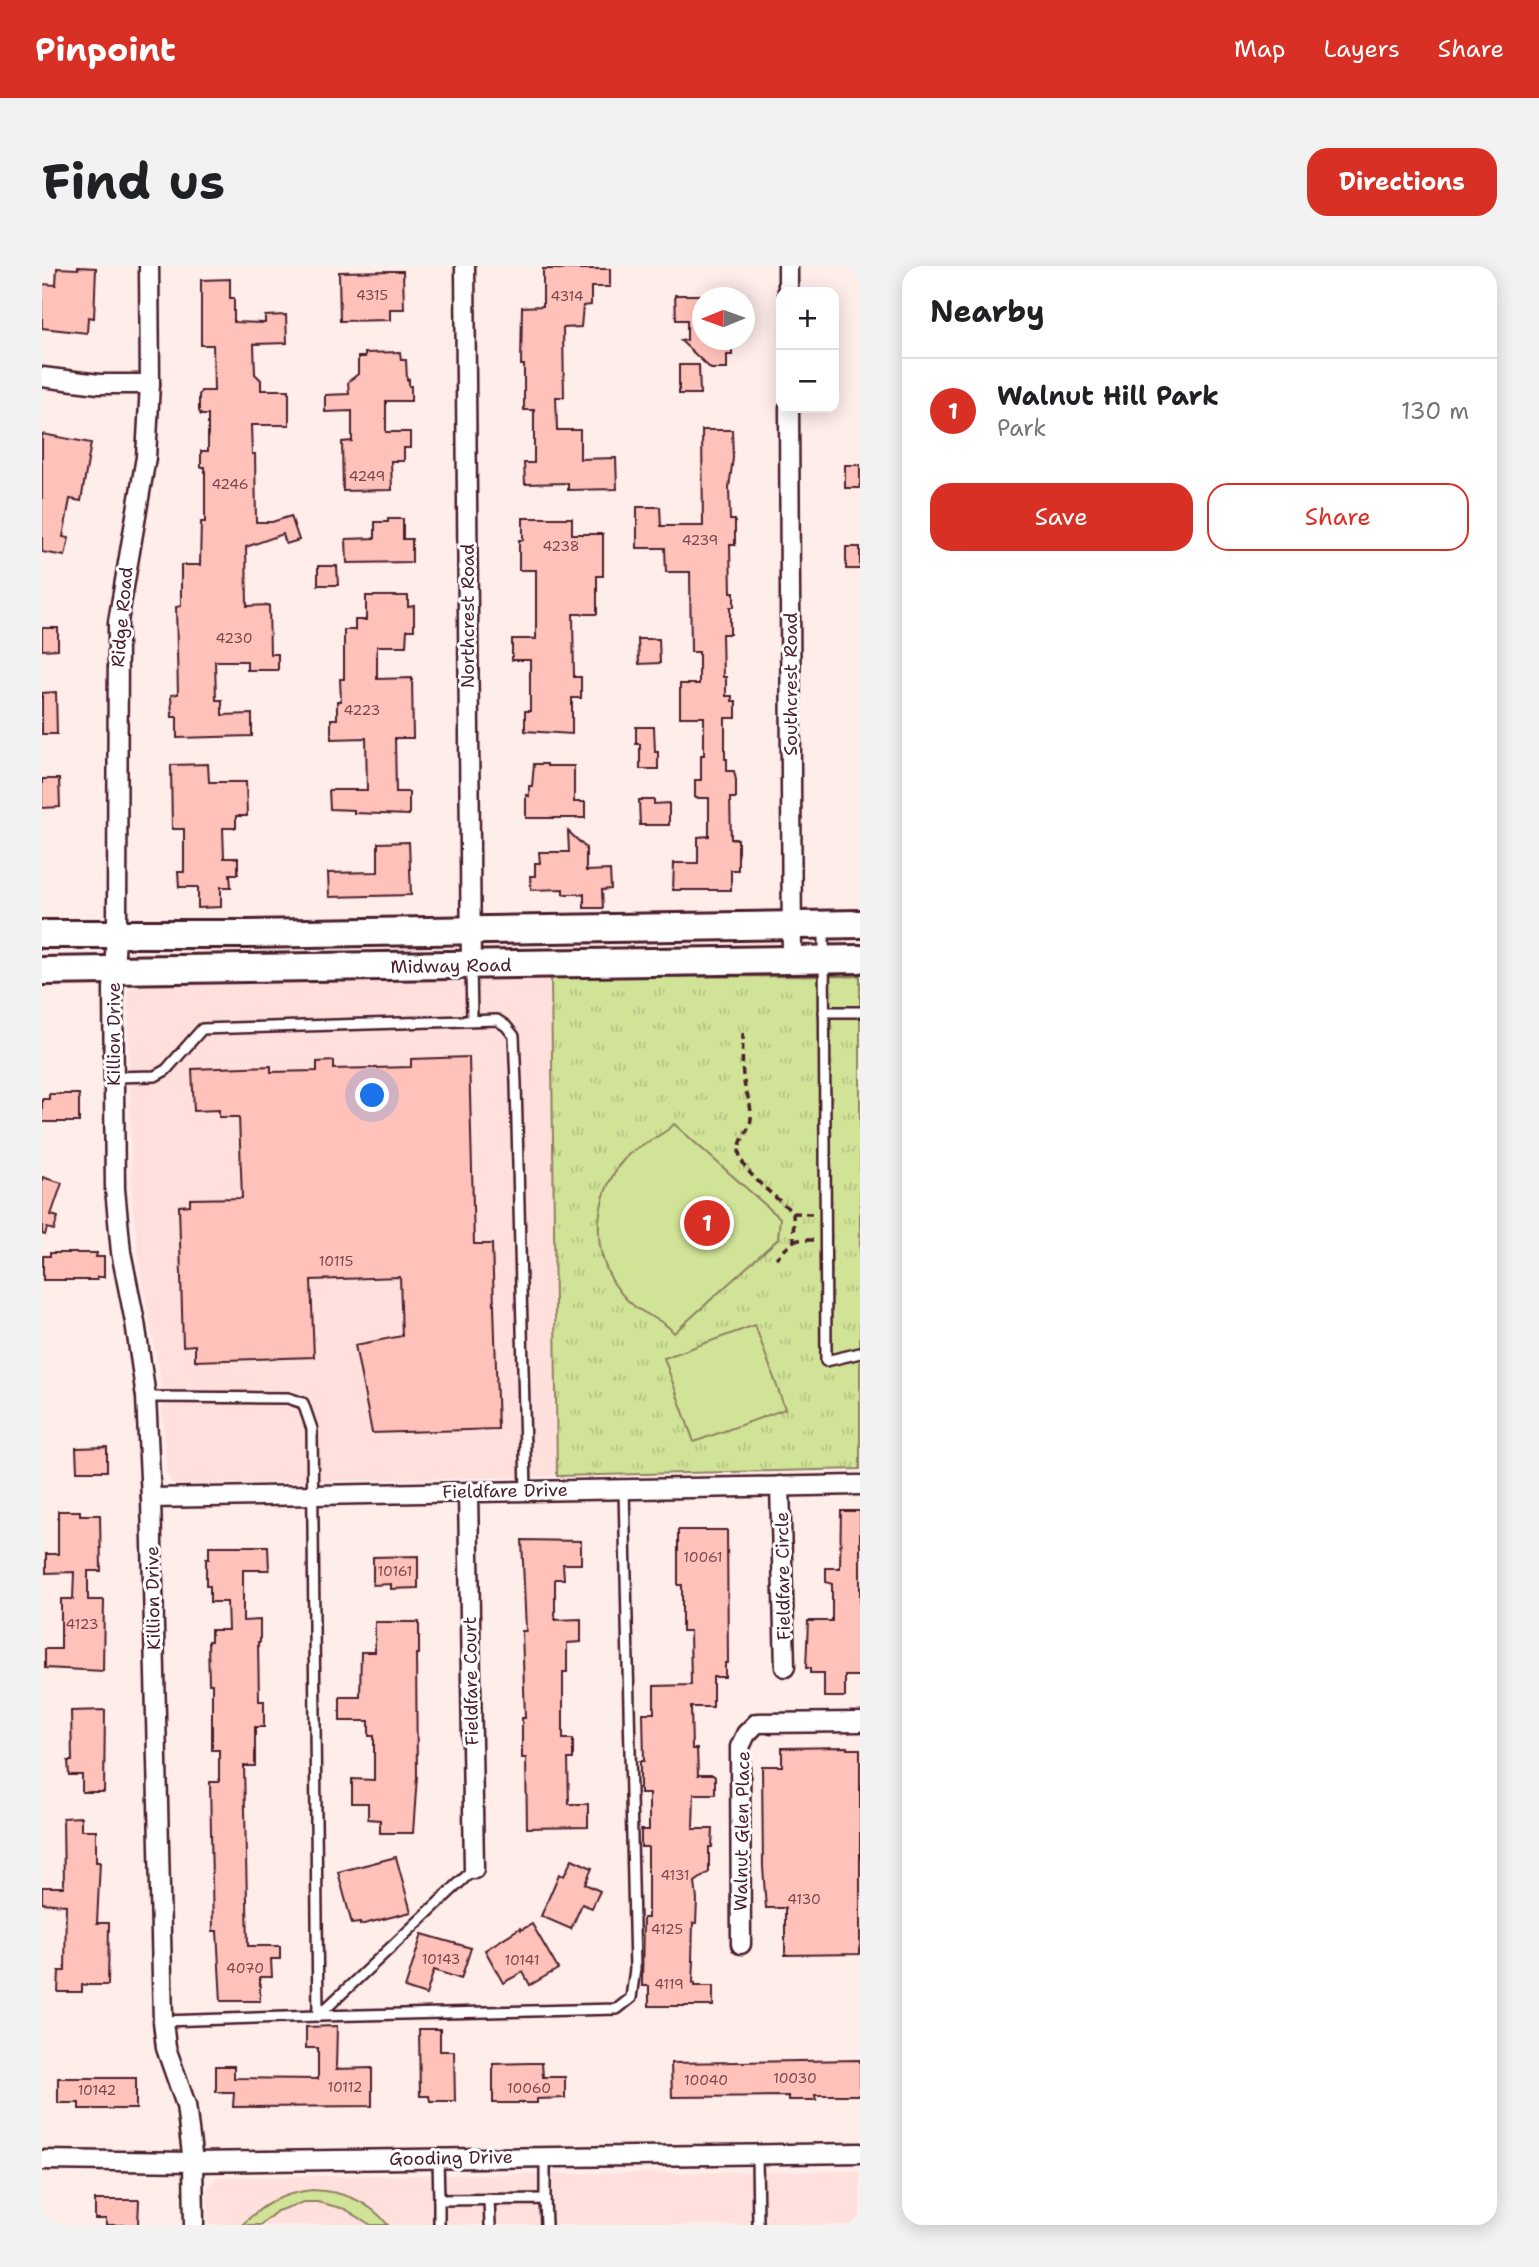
<!DOCTYPE html>
<html lang="en">
<head>
<meta charset="utf-8">
<style>
  body { margin:0; font-family:"Shantell Sans",sans-serif; background:#f2f2f2; color:#202124 }
  .controls { position:absolute; right:21px; top:21px; display:grid; overflow:hidden; border-radius:14px; box-shadow:0 4px 18px #0003 }
  .controls button { width:63px; height:63px; display:grid; place-items:center; padding:0; border:0; border-bottom:2px solid #e0e0e0; background:#fff; color:#202124; font:35px sans-serif }
  .compass { position:absolute; left:650px; top:21px; width:63px; height:63px; border-radius:50%; background:#fff; box-shadow:0 4px 18px #0003; rotate:269deg }
  .you { position:absolute; left:331px; top:830px; width:24px; height:24px; margin:-18px; border:5px solid #fff; border-radius:50%; background:#1a73e8; box-shadow:0 0 0 10px #1a73e833 }
  .badge { display:grid; place-items:center; width:46px; height:46px; border-radius:50%; background:#d93025; color:#fff; font-size:23px; font-weight:700 }
  .pin { position:absolute; translate:-50% -50%; border:4px solid #fff; box-shadow:0 2px 7px #0006 }
  .list { margin:0; padding:0; list-style:none }
  h2 { display:flex; justify-content:space-between; align-items:center; height:91px; margin:0; padding:0 28px; font-size:30px }
  h2 small { font-size:23px; font-weight:400; color:#757577 }
  .list li { display:grid; grid-template-columns:46px 1fr auto; gap:21px; align-items:center; box-sizing:border-box; height:105px; padding:0 28px; border-top:2px solid #e0e0e0 }
  .list b { display:block; font-size:26px; white-space:nowrap }
  .list p { margin:0; font-size:23px; white-space:nowrap; color:#757577 }
  .list em { font-size:23px; font-style:normal; color:#757577 }
  .actions { display:flex; gap:14px; padding:21px 28px }
  .actions a { flex:1; padding:16px 0; border:2px solid #d93025; border-radius:21px; text-align:center; font-size:24px; color:#d93025 }
  .actions .main { background:#d93025; color:#fff }
  .map { position:relative; flex:none; width:818px; height:1959px; overflow:hidden; border-radius:21px }
  header { display:flex; align-items:center; gap:42px; box-sizing:border-box; height:98px; padding:0 35px; background:#d93025; color:#fff }
  header strong { font-size:33px }
  nav { display:flex; gap:38px; margin-inline-start:auto; font-size:24px }
  .intro { display:flex; align-items:center; justify-content:space-between; box-sizing:border-box; height:168px; padding:0 42px }
  h1 { margin:0; font-size:49px }
  .button { padding:18px 32px; border-radius:21px; background:#d93025; color:#fff; font-size:24px; font-weight:700 }
  main { display:flex; gap:42px; padding:0 42px }
  aside { flex:1; background:#fff; border-radius:21px; box-shadow:0 4px 18px #0003 }
  .map>svg:first-child { display:block }
  .built { fill:#ffe0dc }
  .grass { fill:url(#grass-tufts); stroke:#8e8161; stroke-width:2 }
  .garden { fill:#d1e397; stroke:#8e8161; stroke-width:2 }
  .building { fill:#fec2ba; stroke:#4a1f2b; stroke-width:2 }
  .lines { fill:none; stroke-linecap:round; stroke-linejoin:round }
  .service-casing { stroke:#4a1f2b; stroke-width:14 }
  .minor-casing { stroke:#4a1f2b; stroke-width:23 }
  .secondary-casing { stroke:#4a1f2b; stroke-width:32 }
  .path { stroke:#4a1f2b; stroke-width:3.5; stroke-dasharray:7 5; stroke-linecap:butt }
  .service { stroke:#fff; stroke-width:9 }
  .minor { stroke:#fff; stroke-width:18 }
  .secondary { stroke:#fff; stroke-width:26 }
  .labels { text-anchor:middle; dominant-baseline:central; stroke-width:6; stroke-linejoin:round; paint-order:stroke }
  .number-label { font-size:14px; fill:#77484f }
  .street-label { font-size:18px; fill:#4a1f2b; stroke:#fff }
</style>
</head>
<body>
<header>
<strong>Pinpoint</strong>
<nav><a>Map</a><a>Layers</a><a>Share</a></nav>
</header>
<div class="intro"><h1>Find us</h1><a class="button">Directions</a></div>
<main>
<div class="map">
<svg width="818" height="1959" viewBox="0 0 818 1959">
  <defs>
    <pattern id="grass-tufts" width="24" height="20" patternUnits="userSpaceOnUse" patternTransform="scale(1.75)"><rect width="24" height="20" fill="#d1e397"/><path d="M3 7l-1-3M5 7V3M7 7l1-3M15 17l-1-3M17 17v-4M19 17l1-3" fill="none" stroke="#b5c282"/></pattern>
  </defs>
  <rect width="100%" height="100%" fill="#ffedea"/>
  <filter id="ink" filterUnits="userSpaceOnUse"><feTurbulence type="fractalNoise" baseFrequency=".0143" numOctaves="2"/><feDisplacementMap in="SourceGraphic" scale="14" xChannelSelector="R" yChannelSelector="G"/><feConvolveMatrix kernelMatrix="1 2 1 2 8 2 1 2 1" color-interpolation-filters="sRGB"/></filter>
  <g filter="url(#ink)">
    <g class="built">
      <polygon points="509,711 515,1210 132,1219 126,1210 124,1202 119,1115 99,1008 90,939 86,726 95,718"/>
      <polygon points="818,1905 818,1959 167,1959 166,1928 167,1921 175,1911"/>
    </g>
    <polygon class="grass" points="818,710 818,1203 515,1210 509,711"/>
    <g class="garden">
      <path d="M632,858L738,952L736,973L632,1067C622,1054 605,1050 592,1040C547,1004 546,933 584,891C597,877 623,870 632,858Z"/>
      <polygon points="713,1059 743,1143 652,1176 622,1092"/>
      <path d="M270,1924C299,1925 327,1935 346,1959H329L303,1943L275,1936H262L235,1945L218,1959H200C221,1938 241,1927 270,1924Z"/>
    </g>
    <g class="building">
      <polygon points="36,1 54,2 52,52 46,51 45,67 0,62 0,18 14,19 15,2 36,3"/>
      <polygon points="501,3 568,3 568,21 549,21 549,39 541,40 539,61 521,62 522,131 514,131 515,164 538,164 538,193 574,192 575,223 526,224 526,217 483,218 482,197 492,197 492,144 482,144 482,99 479,99 480,41 501,40"/>
      <polygon points="349,5 361,5 362,43 348,43 348,54 298,55 297,6"/>
      <polygon points="188,13 188,32 192,32 192,56 223,57 223,50 244,49 245,77 212,78 213,108 219,114 219,124 247,124 247,159 209,159 210,188 213,188 214,256 230,256 249,250 257,274 244,278 241,268 204,281 205,340 227,339 228,388 236,388 236,404 205,404 205,395 173,395 174,434 180,434 180,449 210,448 210,470 135,472 135,451 130,451 129,429 136,428 134,341 139,340 139,299 158,299 159,256 163,256 163,201 159,201 159,185 166,185 166,149 159,149 157,145 157,129 159,125 172,125 171,79 159,79 159,14"/>
      <polygon points="633,29 660,29 661,74 690,74 690,89 685,89 685,103 669,103 638,74 645,74 645,54 634,54"/>
      <polygon points="358,86 359,94 364,94 365,114 367,113 367,120 369,120 369,135 344,135 344,166 368,166 368,182 362,182 362,195 349,195 350,224 301,225 300,176 310,175 310,145 283,146 283,129 307,128 306,116 316,108 316,91 323,91 323,87"/>
      <polygon points="637,99 657,99 658,128 637,128"/>
      <polygon points="660,164 690,164 691,192 687,222 688,254 693,254 693,279 688,279 689,326 692,326 692,341 688,341 688,368 680,368 681,411 684,411 684,430 690,430 690,435 694,435 694,452 683,452 683,493 685,493 685,505 692,505 694,514 694,532 688,532 689,573 696,573 696,604 689,604 689,624 631,624 632,597 656,597 656,571 667,570 667,532 653,532 653,514 659,514 659,489 662,489 662,451 638,451 638,418 657,418 657,386 649,386 648,306 624,306 623,282 595,282 595,241 618,241 619,260 661,260"/>
      <polygon points="0,168 49,177 39,235 28,233 21,271 27,272 23,290 0,286"/>
      <rect x="803" y="199" width="15" height="23"/>
      <polygon points="481,252 530,252 530,268 561,268 561,310 555,310 555,348 531,348 532,411 539,411 539,432 530,432 530,468 483,465 483,445 488,445 488,394 470,394 470,373 494,373 494,304 477,304 477,274 481,274"/>
      <polygon points="346,253 361,253 361,273 370,273 370,296 305,297 304,273 333,272 333,256 346,256"/>
      <rect x="804" y="281" width="14" height="22"/>
      <polygon points="276,300 295,300 296,319 276,319"/>
      <polygon points="324,330 366,330 366,341 372,340 372,364 365,364 364,380 335,380 335,413 370,412 371,472 353,472 354,526 367,526 367,549 312,547 312,544 288,543 287,524 325,524 324,472 289,473 289,453 295,453 295,435 299,435 298,413 302,413 302,364 313,364 313,354 324,354"/>
      <polygon points="0,362 16,362 16,383 0,384"/>
      <polygon points="596,373 617,373 618,397 597,398"/>
      <polygon points="14,426 15,468 0,468 0,427"/>
      <polygon points="594,461 612,461 613,486 616,486 616,503 598,503 598,478 594,478"/>
      <polygon points="166,498 167,516 204,516 205,550 194,550 194,562 181,562 182,592 196,592 196,608 188,608 189,621 179,621 179,641 156,642 156,621 137,621 136,606 142,606 142,563 130,563 129,499"/>
      <polygon points="492,498 505,498 505,500 532,500 532,536 543,536 543,552 484,552 484,529 487,530 487,520 490,520"/>
      <polygon points="0,513 17,513 18,541 0,542"/>
      <polygon points="597,534 612,534 612,538 627,537 627,559 598,559"/>
      <polygon points="526,565 544,582 544,605 568,604 569,623 560,624 561,642 542,642 542,628 521,628 521,623 489,624 488,610 493,610 493,597 498,597 497,586 527,586"/>
      <polygon points="367,576 369,629 287,631 286,607 336,606 336,577"/>
      <polygon points="427,791 432,978 450,978 456,1163 330,1167 313,1079 360,1070 358,1011 269,1014 272,1091 153,1095 153,1079 141,1080 137,940 148,939 148,933 200,932 197,851 177,851 177,844 152,845 150,803 229,800 229,806 275,805 275,796 292,795 292,803 369,801 369,793"/>
      <polygon points="7,828 37,828 37,856 0,856 0,833 7,833"/>
      <polygon points="0,911 20,917 9,949 16,951 12,964 5,962 3,969 0,968"/>
      <polygon points="8,987 55,987 54,991 62,991 62,1011 55,1011 55,1014 1,1014 1,990 8,990"/>
      <polygon points="65,1181 65,1205 35,1205 34,1182"/>
      <polygon points="16,1245 38,1245 38,1249 58,1249 59,1305 46,1305 46,1334 62,1334 61,1405 3,1402 3,1383 19,1383 19,1333 31,1333 32,1306 4,1307 4,1288 16,1288"/>
      <polygon points="799,1245 818,1245 818,1410 803,1410 803,1431 782,1431 782,1407 768,1407 768,1402 764,1402 766,1355 790,1355 790,1318 784,1316 784,1302 798,1302"/>
      <polygon points="636,1264 685,1264 686,1397 683,1397 683,1411 671,1411 671,1441 649,1441 650,1483 655,1483 656,1509 671,1509 673,1511 673,1528 652,1528 651,1563 671,1563 670,1581 667,1581 667,1606 653,1616 655,1634 654,1657 651,1657 650,1695 652,1695 651,1717 653,1717 653,1720 671,1720 671,1740 607,1740 607,1720 600,1720 601,1652 606,1652 606,1581 599,1581 599,1564 607,1564 607,1528 598,1528 598,1495 602,1495 601,1447 612,1447 612,1420 649,1419 648,1365 640,1365 640,1319 636,1319"/>
      <polygon points="480,1274 539,1275 539,1298 521,1298 522,1313 513,1313 513,1354 539,1353 539,1376 525,1377 525,1406 521,1406 521,1473 531,1473 531,1493 526,1493 527,1538 546,1538 546,1561 485,1562 484,1492 480,1492 480,1452 483,1452 480,1365 484,1365"/>
      <polygon points="167,1280 226,1280 227,1304 201,1304 201,1355 218,1354 218,1376 216,1376 217,1435 222,1435 222,1461 213,1461 213,1500 202,1500 206,1680 238,1680 238,1693 229,1693 230,1711 218,1711 218,1735 179,1735 175,1665 171,1665 168,1516 177,1516 177,1484 170,1484 170,1418 167,1418 166,1375 169,1375 169,1364 186,1364 185,1336 168,1336 168,1320 164,1320 164,1293 167,1293"/>
      <polygon points="376,1290 376,1322 349,1323 349,1318 331,1319 331,1291"/>
      <polygon points="333,1356 377,1356 377,1388 374,1388 375,1510 371,1567 338,1567 338,1554 326,1553 326,1537 310,1537 310,1513 332,1514 332,1470 327,1470 327,1455 298,1455 298,1431 318,1431 319,1386 333,1386"/>
      <polygon points="63,1444 62,1526 40,1526 40,1509 27,1509 26,1495 30,1495 29,1445"/>
      <polygon points="805,1481 805,1483 818,1483 818,1688 743,1689 743,1642 724,1642 721,1601 720,1500 740,1500 740,1482"/>
      <polygon points="39,1551 39,1564 54,1564 54,1596 58,1596 55,1657 67,1657 66,1719 40,1719 40,1726 16,1726 17,1705 23,1705 24,1639 0,1637 0,1621 22,1621 21,1552"/>
      <polygon points="354,1591 369,1646 318,1659 318,1657 310,1658 296,1606"/>
      <polygon points="530,1593 550,1602 543,1618 558,1625 550,1642 540,1638 529,1663 499,1650 517,1608 522,1610"/>
      <polygon points="490,1658 516,1703 488,1719 481,1706 461,1717 443,1684 478,1662 479,1664"/>
      <polygon points="380,1668 429,1682 419,1713 392,1704 384,1729 363,1722"/>
      <polygon points="295,1760 294,1803 330,1802 330,1840 191,1841 192,1826 174,1826 174,1800 192,1800 192,1812 276,1813 276,1782 264,1782 264,1761"/>
      <polygon points="377,1763 398,1763 398,1785 412,1785 413,1835 388,1835 387,1830 378,1830"/>
      <polygon points="818,1794 818,1829 773,1829 774,1834 746,1834 746,1830 630,1831 629,1797"/>
      <polygon points="488,1797 500,1797 501,1811 523,1811 523,1832 495,1833 495,1837 451,1837 451,1798"/>
      <polygon points="16,1812 94,1812 94,1843 37,1843 37,1837 16,1837"/>
      <polygon points="53,1934 97,1934 96,1959 64,1959 64,1953 53,1953"/>
    </g>
    <g class="lines">
      <defs>
        <g id="service">
          <polyline points="782,660 784,1095 818,1087"/>
          <polyline points="429,700 430,754"/>
          <polyline points="782,746 818,746"/>
          <polyline points="72,811 113,810 124,804 160,763 455,754 464,760 472,770 474,817 484,1225"/>
          <polyline points="104,1131 246,1132 261,1137 270,1163 276,1750 121,1755"/>
          <polyline points="276,1750 575,1743 589,1732 593,1703 582,1223"/>
          <polyline points="276,1750 432,1603"/>
          <polyline points="715,1888 716,1959"/>
          <polyline points="503,1891 503,1933"/>
          <polyline points="396,1893 397,1934"/>
          <polyline points="447,1933 448,1959"/>
          <polyline points="397,1959 397,1934 503,1933 504,1959"/>
        </g>
        <g id="minor">
          <polyline points="107,0 108,118 104,191 76,356 75,653 71,723 73,923 79,986 93,1056 104,1131 109,1232 121,1755 124,1782 144,1839 151,1896 152,1959"/>
          <polyline points="423,0 429,700"/>
          <polyline points="746,0 746,26"/>
          <polyline points="0,111 57,118 108,118"/>
          <polyline points="747,142 750,694"/>
          <polyline points="738,1220 743,1401"/>
          <polyline points="426,1226 432,1603"/>
          <polyline points="109,1232 818,1219"/>
          <polyline points="699,1678 698,1481 704,1468 715,1457 818,1456"/>
          <polyline points="0,1894 151,1896 818,1887"/>
        </g>
        <g id="secondary">
          <polyline points="0,668 205,668 818,658"/>
          <polyline points="0,705 818,693"/>
        </g>
      </defs>
      <use href="#service" class="service-casing"/>
      <use href="#minor" class="minor-casing"/>
      <use href="#secondary" class="secondary-casing"/>
      <g class="path">
        <path d="M701,767C701,783 699,801 702,816C704,829 710,838 709,853C707,868 692,877 699,893C706,911 737,933 751,947L752,975L734,992"/>
        <polyline points="751,947 770,948"/>
        <polyline points="752,974 771,974"/>
      </g>
      <use href="#service" class="service"/>
      <use href="#minor" class="minor"/>
      <use href="#secondary" class="secondary"/>
    </g>
  </g>
  <g class="labels">
    <g class="number-label">
      <text x="330" y="29">4315</text>
      <text x="525" y="30">4314</text>
      <text x="325" y="210">4249</text>
      <text x="188" y="218">4246</text>
      <text x="658" y="274">4239</text>
      <text x="519" y="280">4238</text>
      <text x="192" y="372">4230</text>
      <text x="320" y="444">4223</text>
      <text x="294" y="995">10115</text>
      <text x="661" y="1291">10061</text>
      <text x="353" y="1305">10161</text>
      <text x="40" y="1358">4123</text>
      <text x="633" y="1609">4131</text>
      <text x="762" y="1633">4130</text>
      <text x="625" y="1663">4125</text>
      <text x="399" y="1693">10143</text>
      <text x="480" y="1694">10141</text>
      <text x="203" y="1702">4070</text>
      <text x="627" y="1718">4119</text>
      <text x="753" y="1812">10030</text>
      <text x="664" y="1814">10040</text>
      <text x="303" y="1821">10112</text>
      <text x="487" y="1822">10060</text>
      <text x="55" y="1824">10142</text>
    </g>
    <g class="street-label">
      <text transform="translate(426 350) rotate(-90)">Northcrest Road</text>
      <text transform="translate(80 351) rotate(-85)">Ridge Road</text>
      <text transform="translate(749 418) rotate(-90)">Southcrest Road</text>
      <text transform="translate(409 700) rotate(-1)">Midway Road</text>
      <text transform="translate(72 768) rotate(-90)">Killion Drive</text>
      <text transform="translate(463 1225) rotate(-1)">Fieldfare Drive</text>
      <text transform="translate(741 1310) rotate(-91)">Fieldfare Circle</text>
      <text transform="translate(111 1332) rotate(-91)">Killion Drive</text>
      <text transform="translate(429 1415) rotate(-91)">Fieldfare Court</text>
      <text transform="translate(700 1565) rotate(-89)">Walnut Glen Place</text>
      <text transform="translate(409 1892) rotate(-1)">Gooding Drive</text>
    </g>
  </g>
</svg>
<div class="controls">
<button>+</button>
<button>−</button>
</div>
<svg class="compass" viewBox="-18 -18 36 36"><path d="M0-13l5 13h-10z" fill="#e53935"/><path d="M0 13l5-13h-10z" fill="#757577"/></svg>
<div class="you"></div>
<div class="pin badge" style="left:665px;top:957px">1</div>
</div>
<aside>
<h2>Nearby<small></small></h2>
<ul class="list">
<li><span class="badge">1</span><div><b>Walnut Hill Park</b><p>Park</p></div><em>130 m</em></li>
</ul>
<div class="actions"><a class="main">Save</a><a>Share</a></div>
</aside>
</main>
</body>
</html>
